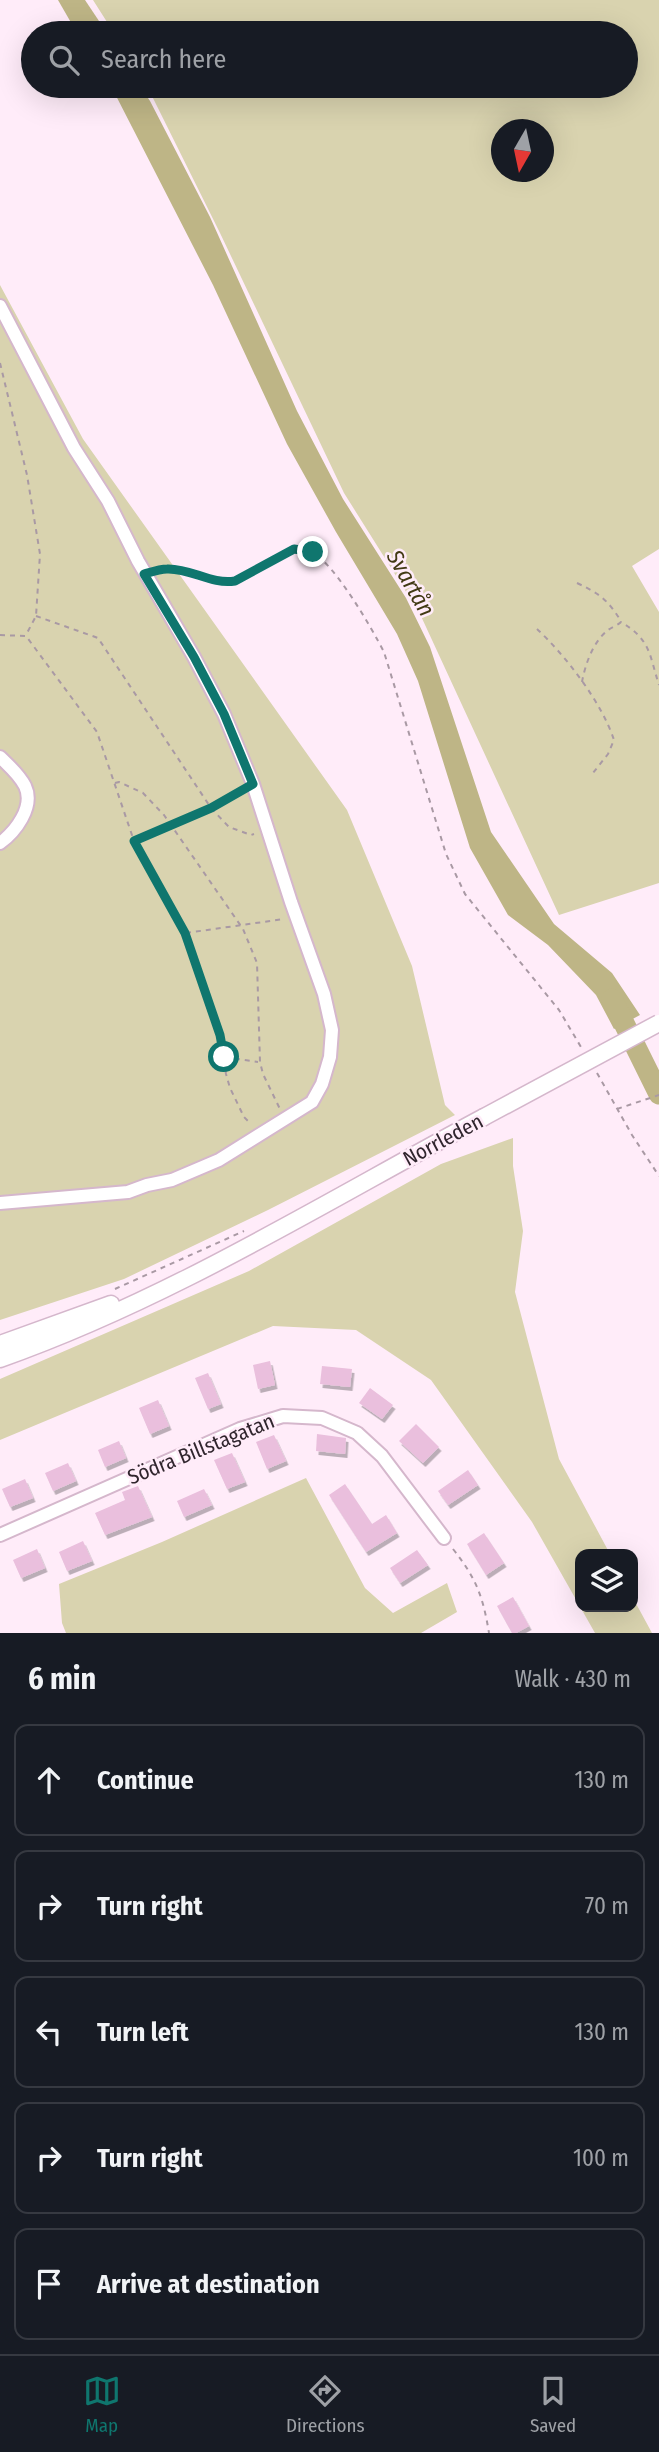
<!DOCTYPE html>
<html lang="en">
<head>
<meta charset="utf-8">
<style>
  body { margin:0; font-family:"Fira Sans Condensed",sans-serif; background:#20242c; color:#f1f3f6 }
  .controls { position:absolute; right:21px; bottom:21px; display:grid; overflow:hidden; border-radius:14px; box-shadow:0 7px 28px #0002 }
  .controls button { width:63px; height:63px; display:grid; place-items:center; padding:0; border:0; border-bottom:2px solid #363941; background:#171b24; color:#f1f3f6; font:35px sans-serif }
  .compass { position:absolute; left:491px; top:119px; width:63px; height:63px; border-radius:50%; background:#171b24; box-shadow:0 7px 28px #0002; rotate:189deg }
  .stop { position:absolute; width:21px; height:21px; margin:-16px; border:5px solid #0f766e; border-radius:50%; background:#fff }
  .stop.end { background:#0f766e; border-color:#fff; box-shadow:0 2px 7px #0008 }
  .list { margin:0; padding:0; list-style:none }
  h2 { display:flex; justify-content:space-between; align-items:center; height:91px; margin:0; padding:0 28px; font-size:30px }
  h2 small { font-size:23px; font-weight:400; color:#9ea1a6 }
  .list li { display:grid; grid-template-columns:46px 1fr auto; gap:21px; align-items:center; box-sizing:border-box; height:112px; margin:0 14px 14px; padding:0 14px; border:2px solid #363941; border-radius:14px }
  .list b { display:block; font-size:26px; white-space:nowrap }
  .list em { font-size:23px; font-style:normal; color:#9ea1a6 }
  .icon { flex:none; width:38px; height:38px; fill:none; stroke:currentColor; stroke-width:2; stroke-linecap:round; stroke-linejoin:round }
  .map { position:relative; flex:none; width:659px; height:1633px; overflow:hidden }
  .search { position:absolute; background:#171b24; box-shadow:0 7px 28px #0002; left:21px; right:21px; top:21px; height:77px; display:flex; align-items:center; gap:18px; box-sizing:border-box; padding:0 24px; border-radius:38px; color:#9ea1a6; font-size:26px }
  .sheet { height:721px; background:#171b24 }
  nav { display:flex; justify-content:space-around; align-items:center; box-sizing:border-box; height:98px; border-top:2px solid #363941; background:#171b24; font-size:19px; color:#9ea1a6 }
  nav a { display:grid; justify-items:center; gap:4px }
  nav .on { color:#0f766e }
  .map>svg:first-child { display:block }
  .green { fill:#d9d3af; fill-rule:evenodd }
  .water { fill:#beb586 }
  .lines { fill:none; stroke-linecap:round; stroke-linejoin:round }
  .river { stroke:#beb586; stroke-width:21 }
  .building { fill:#eabfdd; filter:url(#shadow) }
  .minor-casing { stroke:#d5b7cc; stroke-width:16 }
  .major-casing { stroke:#d5b7cc; stroke-width:19 }
  .path { stroke:#a999a4; stroke-width:2; stroke-dasharray:5 5; stroke-linecap:butt }
  .minor { stroke:#fff; stroke-width:12 }
  .major { stroke:#fff; stroke-width:16 }
  .major-bridge-casing { stroke:#d5b7cc; stroke-width:19; stroke-linecap:butt }
  .major-bridge { stroke:#fff; stroke-width:16 }
  .route { stroke:#0f766e; stroke-width:9 }
  .labels { text-anchor:middle; dominant-baseline:central; stroke-width:5; stroke-linejoin:round; paint-order:stroke }
  .street-label { font-size:21px; fill:#30252d; stroke:#ffecf9 }
  .water-label { font-size:23px; font-style:italic; fill:#423a14; stroke:#ffecf9 }
</style>
</head>
<body>
<div class="map">
<svg width="659" height="1633" viewBox="0 0 659 1633">
  <defs>
    <filter id="shadow"><feDropShadow dx="2.5" dy="4" stdDeviation="0" flood-color="#0004"/></filter>
  </defs>
  <rect width="100%" height="100%" fill="#ffecf9"/>
  <g class="green">
    <path d="M93,0H659V549L632,566L659,612V883L559,915L420,614L344,493L220,233L147,86H626V33H114ZM502,130H544V172H502Z"/>
    <polygon points="0,285 83,439 347,810 412,966 445,1105 455,1115 268,1210 124,1279 0,1320"/>
    <polygon points="513,1138 513,1166 523,1231 515,1292 559,1459 610,1554 580,1554 580,1607 633,1607 633,1598 652,1633 595,1633 532,1522 431,1380 356,1330 273,1326 0,1440 0,1379 249,1271 441,1164"/>
    <polygon points="306,1478 365,1588 393,1613 447,1583 457,1612 421,1633 66,1633 62,1623 59,1584 162,1542"/>
  </g>
  <g class="water">
    <polygon points="58,0 85,0 107,33 77,33"/>
    <polygon points="111,86 140,86 150,101 210,217 297,411 343,499 406,598 430,647 491,832 554,924 612,973 640,1015 614,1029 596,995 548,945 508,915 470,848 418,681 397,634 336,532 287,444 213,285"/>
  </g>
  <g class="lines">
    <polyline class="river" points="612,999 659,1094"/>
  </g>
  <g class="building">
    <polygon points="270,1361 275,1385 258,1389 253,1365"/>
    <polygon points="322,1366 352,1369 350,1387 320,1384"/>
    <polygon points="208,1373 221,1404 208,1409 195,1378"/>
    <polygon points="370,1388 393,1405 382,1419 359,1403"/>
    <polygon points="158,1400 169,1426 150,1434 139,1408"/>
    <polygon points="416,1424 439,1447 423,1463 399,1441"/>
    <polygon points="317,1434 346,1438 345,1454 316,1451"/>
    <polygon points="274,1435 286,1461 267,1469 256,1442"/>
    <polygon points="119,1441 126,1458 105,1467 98,1450"/>
    <polygon points="232,1453 245,1482 227,1489 214,1460"/>
    <polygon points="68,1463 76,1481 53,1491 45,1473"/>
    <polygon points="468,1470 478,1485 448,1505 438,1491"/>
    <polygon points="25,1479 33,1498 10,1507 2,1489"/>
    <polygon points="345,1484 372,1524 386,1515 397,1533 366,1552 329,1495"/>
    <polygon points="138,1486 152,1517 105,1535 95,1513 125,1500 122,1492"/>
    <polygon points="204,1489 212,1505 184,1517 177,1501"/>
    <polygon points="484,1533 504,1563 486,1575 467,1544"/>
    <polygon points="83,1541 92,1561 67,1571 59,1552"/>
    <polygon points="37,1549 45,1568 21,1578 13,1560"/>
    <polygon points="417,1550 428,1565 400,1583 390,1568"/>
    <polygon points="513,1597 529,1626 516,1633 512,1633 497,1606"/>
  </g>
  <g class="lines">
    <defs>
      <g id="minor">
        <polyline points="0,306 74,448 108,501 138,561 194,657 224,714 253,784 291,902 324,994 332,1030 330,1057 322,1084 312,1102 219,1160 172,1180 147,1185 128,1192 0,1203"/>
        <path d="M0,757C9,766 19,774 25,786C35,807 15,832 0,843"/>
        <polyline points="0,1535 240,1429 283,1416 322,1418 357,1433 382,1456 444,1538"/>
      </g>
      <g id="major">
        <polyline points="0,1344 111,1304"/>
        <path d="M0,1359C170,1299 325,1202 484,1117"/>
      </g>
    </defs>
    <use href="#minor" class="minor-casing"/>
    <use href="#major" class="major-casing"/>
    <g class="path">
      <polyline points="0,363 27,475 40,554 36,616 26,635"/>
      <path d="M159,570C185,564 209,586 235,581L294,549C299,549 305,549 310,551C334,562 371,627 384,652L446,854L465,894L559,1010L581,1047"/>
      <path d="M577,583C600,594 607,599 621,621"/>
      <polyline points="36,616 98,638 211,808 229,827 251,835 254,834"/>
      <path d="M537,629C566,656 602,703 614,740L608,754L593,773"/>
      <polyline points="0,635 26,636 97,732 134,841 185,933 220,1035 226,1074 230,1088 244,1117 251,1124"/>
      <path d="M582,682C585,665 593,642 607,631C611,627 617,626 621,622C651,640 649,654 659,685"/>
      <polyline points="115,783 119,782 143,793 164,815 243,929 257,963 260,1062 263,1074 280,1109"/>
      <polyline points="135,841 211,808 241,791"/>
      <polyline points="186,933 284,919"/>
      <polyline points="225,1057 258,1062"/>
      <polyline points="597,1073 632,1135 659,1176"/>
      <polyline points="617,1109 659,1095"/>
      <polyline points="115,1289 244,1231"/>
      <path d="M453,1549C476,1578 483,1596 489,1633"/>
    </g>
    <use href="#minor" class="minor"/>
    <use href="#major" class="major"/>
    <defs>
      <polyline id="major-bridge" points="484,1117 659,1023"/>
    </defs>
    <use href="#major-bridge" class="major-bridge-casing"/>
    <use href="#major-bridge" class="major-bridge"/>
  </g>
  <g class="lines">
    <path class="route" d="M224,1057L220,1035L185,933L134,841L211,808L253,784L224,714L194,657L144,574C151,572 160,569 167,569C191,568 211,585 235,581L294,549L313,552"/>
  </g>
  <g class="labels">
    <g class="street-label">
      <text transform="translate(443 1140) rotate(-28)">Norrleden</text>
      <text transform="translate(201 1449) rotate(-22)">Södra Billstagatan</text>
    </g>
    <g class="water-label">
      <text transform="translate(411 583) rotate(60)">Svartån</text>
    </g>
  </g>
</svg>
<div class="controls">
<button><svg class="icon" aria-label="layers" viewBox="0 0 24 24"><path d="M12 4l9 5-9 5-9-5zM3 14l9 5 9-5"/></svg></button>
</div>
<svg class="compass" viewBox="-18 -18 36 36"><path d="M0-13l5 13h-10z" fill="#e53935"/><path d="M0 13l5-13h-10z" fill="#9ea1a6"/></svg>
<div class="stop" style="left:224px;top:1057px"></div>
<div class="stop end" style="left:313px;top:552px"></div>
<div class="search"><svg class="icon" aria-label="search" viewBox="0 0 24 24"><circle cx="10" cy="10" r="6"/><path d="M15 15l6 6"/></svg>Search here</div>
</div>
<section class="sheet">
<h2>6 min<small>Walk · 430 m</small></h2>
<ul class="list">
<li><svg class="icon" aria-label="ahead" viewBox="0 0 24 24"><path d="M12 20V5M6 11l6-6 6 6"/></svg><div><b>Continue</b></div><em>130 m</em></li>
<li><svg class="icon" aria-label="right" viewBox="0 0 24 24"><path d="M7 20v-9h11M14 6l5 5-5 5"/></svg><div><b>Turn right</b></div><em>70 m</em></li>
<li><svg class="icon" aria-label="left" viewBox="0 0 24 24"><path d="M17 20v-9H6M10 6l-5 5 5 5"/></svg><div><b>Turn left</b></div><em>130 m</em></li>
<li><svg class="icon" aria-label="right" viewBox="0 0 24 24"><path d="M7 20v-9h11M14 6l5 5-5 5"/></svg><div><b>Turn right</b></div><em>100 m</em></li>
<li><svg class="icon" aria-label="arrive" viewBox="0 0 24 24"><path d="M6 21V4h12l-3 4 3 4H6"/></svg><div><b>Arrive at destination</b></div></li>
</ul>
</section>
<nav>
<a class="on"><svg class="icon" aria-label="map" viewBox="0 0 24 24"><path d="M3 6l6-2 6 2 6-2v14l-6 2-6-2-6 2zM9 4v14M15 6v14"/></svg>Map</a>
<a><svg class="icon" aria-label="directions" viewBox="0 0 24 24"><path d="M12 3l9 9-9 9-9-9zM9 14v-3h6M13 9l2 2-2 2"/></svg>Directions</a>
<a><svg class="icon" aria-label="saved" viewBox="0 0 24 24"><path d="M7 4h10v16l-5-4-5 4z"/></svg>Saved</a>
</nav>
</body>
</html>
